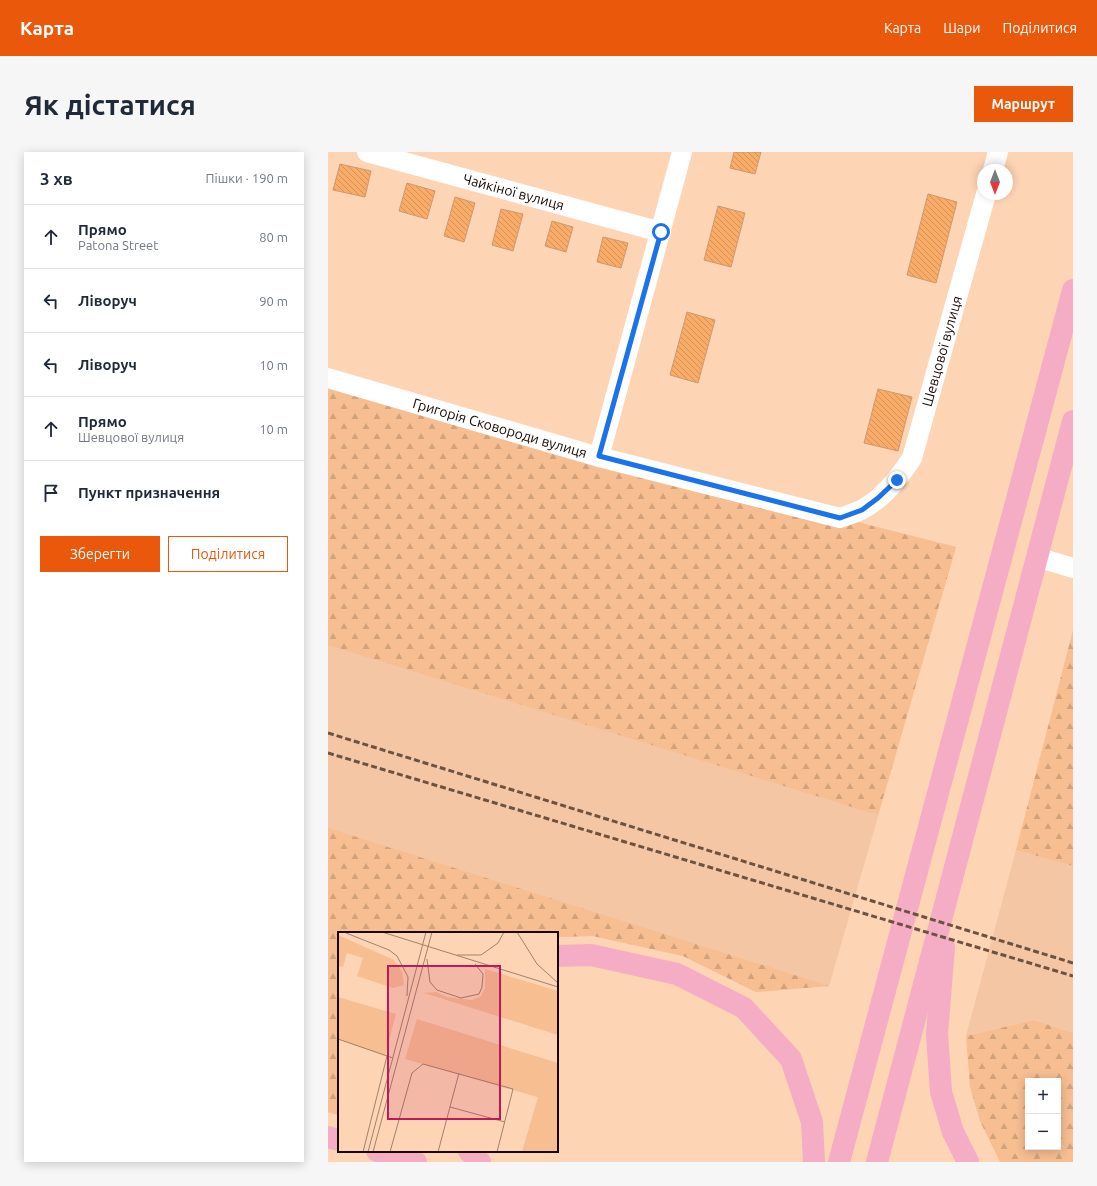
<!DOCTYPE html>
<html lang="uk">
<head>
<meta charset="utf-8">
<style>
  body { margin:0; font-family:Ubuntu,sans-serif; background:#f6f6f7; color:#1f2937 }
  .controls { position:absolute; right:12px; bottom:12px; display:grid; overflow:hidden; border-radius:0px; box-shadow:0 2px 10px #0003 }
  .controls button { width:36px; height:36px; display:grid; place-items:center; padding:0; border:0; border-bottom:1px solid #e0e1e3; background:#fff; color:#1f2937; font:20px sans-serif }
  .compass { position:absolute; left:649px; top:12px; width:36px; height:36px; border-radius:50%; background:#fff; box-shadow:0 2px 10px #0003; rotate:180deg }
  .stop { position:absolute; width:12px; height:12px; margin:-9px; border:3px solid #1a73e8; border-radius:50%; background:#fff }
  .stop.end { background:#1a73e8; border-color:#fff; box-shadow:0 1px 4px #0008 }
  .list { margin:0; padding:0; list-style:none }
  h2 { display:flex; justify-content:space-between; align-items:center; height:52px; margin:0; padding:0 16px; font-size:17px }
  h2 small { font-size:13px; font-weight:400; color:#747a83 }
  .list li { display:grid; grid-template-columns:26px 1fr auto; gap:12px; align-items:center; box-sizing:border-box; height:64px; padding:0 16px; border-top:1px solid #e0e1e3 }
  .list b { display:block; font-size:15px; white-space:nowrap }
  .list p { margin:0; font-size:13px; white-space:nowrap; color:#747a83 }
  .list em { font-size:13px; font-style:normal; color:#747a83 }
  .actions { display:flex; gap:8px; padding:12px 16px }
  .actions a { flex:1; padding:9px 0; border:1px solid #ea580c; border-radius:0px; text-align:center; font-size:14px; color:#ea580c }
  .actions .main { background:#ea580c; color:#fff }
  .icon { flex:none; width:22px; height:22px; fill:none; stroke:currentColor; stroke-width:2; stroke-linecap:round; stroke-linejoin:round }
  .map { position:relative; flex:none; width:745px; height:1010px; overflow:hidden; border-radius:0px }
  header { display:flex; align-items:center; gap:24px; box-sizing:border-box; height:56px; padding:0 20px; background:#ea580c; color:#fff }
  header strong { font-size:19px }
  nav { display:flex; gap:22px; margin-inline-start:auto; font-size:14px }
  .intro { display:flex; align-items:center; justify-content:space-between; box-sizing:border-box; height:96px; padding:0 24px }
  h1 { margin:0; font-size:28px }
  .button { padding:10px 18px; border-radius:0px; background:#ea580c; color:#fff; font-size:14px; font-weight:700 }
  main { display:flex; gap:24px; padding:0 24px }
  aside { flex:1; background:#fff; border-radius:0px; box-shadow:0 2px 10px #0003 }
  .map>svg:first-child { display:block }
  .built { fill:#f4c6a3 }
  .forest { fill:url(#forest-firs); fill-rule:evenodd }
  .building { fill:url(#building-back-hatch); stroke:#ca9a73 }
  .lines { fill:none; stroke-linecap:round; stroke-linejoin:round }
  .minor { stroke:#fff; stroke-width:20 }
  .major { stroke:#f4adc5; stroke-width:22 }
  .rail { stroke:#6b5241; stroke-width:3; stroke-dasharray:6 3; stroke-linecap:butt }
  .route { stroke:#1a73e8; stroke-width:5 }
  .labels { text-anchor:middle; dominant-baseline:central; stroke-width:3.5; stroke-linejoin:round; paint-order:stroke }
  .street-label { font-size:14px; fill:#170700; stroke:#fbe6d6 }
  .inset-road { fill:none; stroke:#a1826c; stroke-width:1 }
  .view { fill:#c2185b; fill-opacity:0.15; stroke:#c2185b; stroke-width:2 }
  .inset-edge { fill:none; stroke:#170700; stroke-width:2 }
</style>
</head>
<body>
<header>
<strong>Карта</strong>
<nav><a>Карта</a><a>Шари</a><a>Поділитися</a></nav>
</header>
<div class="intro"><h1>Як дістатися</h1><a class="button">Маршрут</a></div>
<main>
<aside>
<h2>3 хв<small>Пішки · 190 m</small></h2>
<ul class="list">
<li><svg class="icon" aria-label="ahead" viewBox="0 0 24 24"><path d="M12 20V5M6 11l6-6 6 6"/></svg><div><b>Прямо</b><p>Patona Street</p></div><em>80 m</em></li>
<li><svg class="icon" aria-label="left" viewBox="0 0 24 24"><path d="M17 20v-9H6M10 6l-5 5 5 5"/></svg><div><b>Ліворуч</b></div><em>90 m</em></li>
<li><svg class="icon" aria-label="left" viewBox="0 0 24 24"><path d="M17 20v-9H6M10 6l-5 5 5 5"/></svg><div><b>Ліворуч</b></div><em>10 m</em></li>
<li><svg class="icon" aria-label="ahead" viewBox="0 0 24 24"><path d="M12 20V5M6 11l6-6 6 6"/></svg><div><b>Прямо</b><p>Шевцової вулиця</p></div><em>10 m</em></li>
<li><svg class="icon" aria-label="arrive" viewBox="0 0 24 24"><path d="M6 21V4h12l-3 4 3 4H6"/></svg><div><b>Пункт призначення</b></div></li>
</ul>
<div class="actions"><a class="main">Зберегти</a><a>Поділитися</a></div>
</aside>
<div class="map">
<svg width="745" height="1010" viewBox="0 0 745 1010">
  <defs>
    <pattern id="forest-firs" width="22" height="20" patternUnits="userSpaceOnUse"><rect width="22" height="20" fill="#f6be91"/><path d="M5 1l3.5 6h-7zM16 11l3.5 6h-7z" fill="#d2a27b"/></pattern>
    <pattern id="building-back-hatch" width="6" height="6" patternUnits="userSpaceOnUse"><rect width="6" height="6" fill="#f9ab68"/><path d="M-1 5l2 2M0 0l6 6M5-1l2 2" fill="none" stroke="#d59258"/></pattern>
  </defs>
  <rect width="100%" height="100%" fill="#fdd4b4"/>
  <g class="built">
    <polygon points="0,226 271,305 628,395 501,834 428,840 355,804 265,784 229,785 229,781 11,781 11,963 0,960"/>
    <polygon points="688,698 745,714 745,881 706,868 638,884"/>
  </g>
  <g class="forest">
    <polygon points="0,226 271,305 628,395 550,663 0,493"/>
    <polygon points="745,478 745,714 688,698"/>
    <polygon points="0,676 501,834 428,840 355,804 265,784 229,785 229,781 11,781 11,963 0,960"/>
    <path d="M706,868L745,881V1010H672L652,969L642,935L638,884ZM700,929H730V995H700Z"/>
  </g>
  <g class="building">
    <polygon points="406,0 433,0 427,22 402,16"/>
    <polygon points="12,12 43,19 37,45 5,38"/>
    <polygon points="79,31 107,39 99,67 71,59"/>
    <polygon points="600,42 629,50 608,131 579,123"/>
    <polygon points="127,45 147,51 136,90 116,84"/>
    <polygon points="390,54 417,61 403,115 376,108"/>
    <polygon points="173,57 195,62 185,99 164,93"/>
    <polygon points="224,69 245,75 238,100 217,94"/>
    <polygon points="275,85 300,91 293,116 269,110"/>
    <polygon points="359,160 387,168 370,231 342,223"/>
    <polygon points="550,237 584,245 570,299 536,291"/>
  </g>
  <g class="lines">
    <g class="minor">
      <path id="s1" d="M39,0L333,80"/>
      <polyline points="665,18 670,0"/>
      <path id="s2" d="M0,226L271,305L512,366C519,363 527,361 533,358C555,347 571,326 584,306L658,42"/>
      <polyline points="271,305 354,0"/>
      <polyline points="708,405 745,416"/>
    </g>
    <g class="major">
      <polyline points="616,795 609,882 613,940 625,980 640,1010"/>
      <polyline points="229,804 263,803 349,822 416,856 463,907 484,970 486,1010"/>
      <polyline points="0,985 11,988"/>
      <polyline points="49,999 88,1010"/>
      <polyline points="141,999 152,1010"/>
      <polyline points="511,1010 745,138"/>
      <polyline points="549,1010 745,269"/>
    </g>
    <g class="rail">
      <polyline points="0,581 745,811"/>
      <polyline points="0,601 745,824"/>
    </g>
  </g>
  <g class="lines">
    <polyline class="route" points="333,80 271,304 512,366 534,358 550,346 569,328"/>
  </g>
  <g class="labels">
    <g class="street-label">
      <text stroke="none"><textPath href="#s1" startOffset="152">Чайкіної вулиця</textPath></text>
      <text stroke="none"><textPath href="#s2" startOffset="738">Шевцової вулиця</textPath></text>
      <text stroke="none"><textPath href="#s2" startOffset="179">Григорія Сковороди вулиця</textPath></text>
    </g>
  </g>
  <g transform="translate(10 780)">
    <rect width="220" height="220" fill="#fdd4b4"/>
    <path d="M200,165L220,171V220H184Z" fill="#f6be91"/>
    <path d="M0,3L56,28L64,40L66,53L55,56L19,44L25,26L9,21L5,35L0,34ZM147,37L220,59V103L86,61L98,60L109,65L134,68L143,64L147,56ZM0,65L58,82L47,124L0,107ZM79,87L220,131V171L67,127Z" fill="#f6be91"/>
    <path class="inset-road" d="M4,0H17M44,0L220,55M179,0L199,32L220,51M8,1L51,18L59,24L70,45L69,64M119,23H143L160,11L166,0M89,27L92,50L99,58L123,66L141,62L144,55L145,42L137,32M0,107L55,126M112,175L167,190M25,220L49,124M30,220L88,0M35,220L94,0M52,220L74,141L85,132L175,157L159,220M100,220L121,141"/>
    <path class="view" d="M50,34H162V187H50Z"/>
    <rect width="220" height="220" class="inset-edge"/>
  </g>
</svg>
<div class="controls">
<button>+</button>
<button>−</button>
</div>
<svg class="compass" viewBox="-18 -18 36 36"><path d="M0-13l5 13h-10z" fill="#e53935"/><path d="M0 13l5-13h-10z" fill="#747a83"/></svg>
<div class="stop" style="left:333px;top:80px"></div>
<div class="stop end" style="left:569px;top:328px"></div>
</div>
</main>
</body>
</html>
